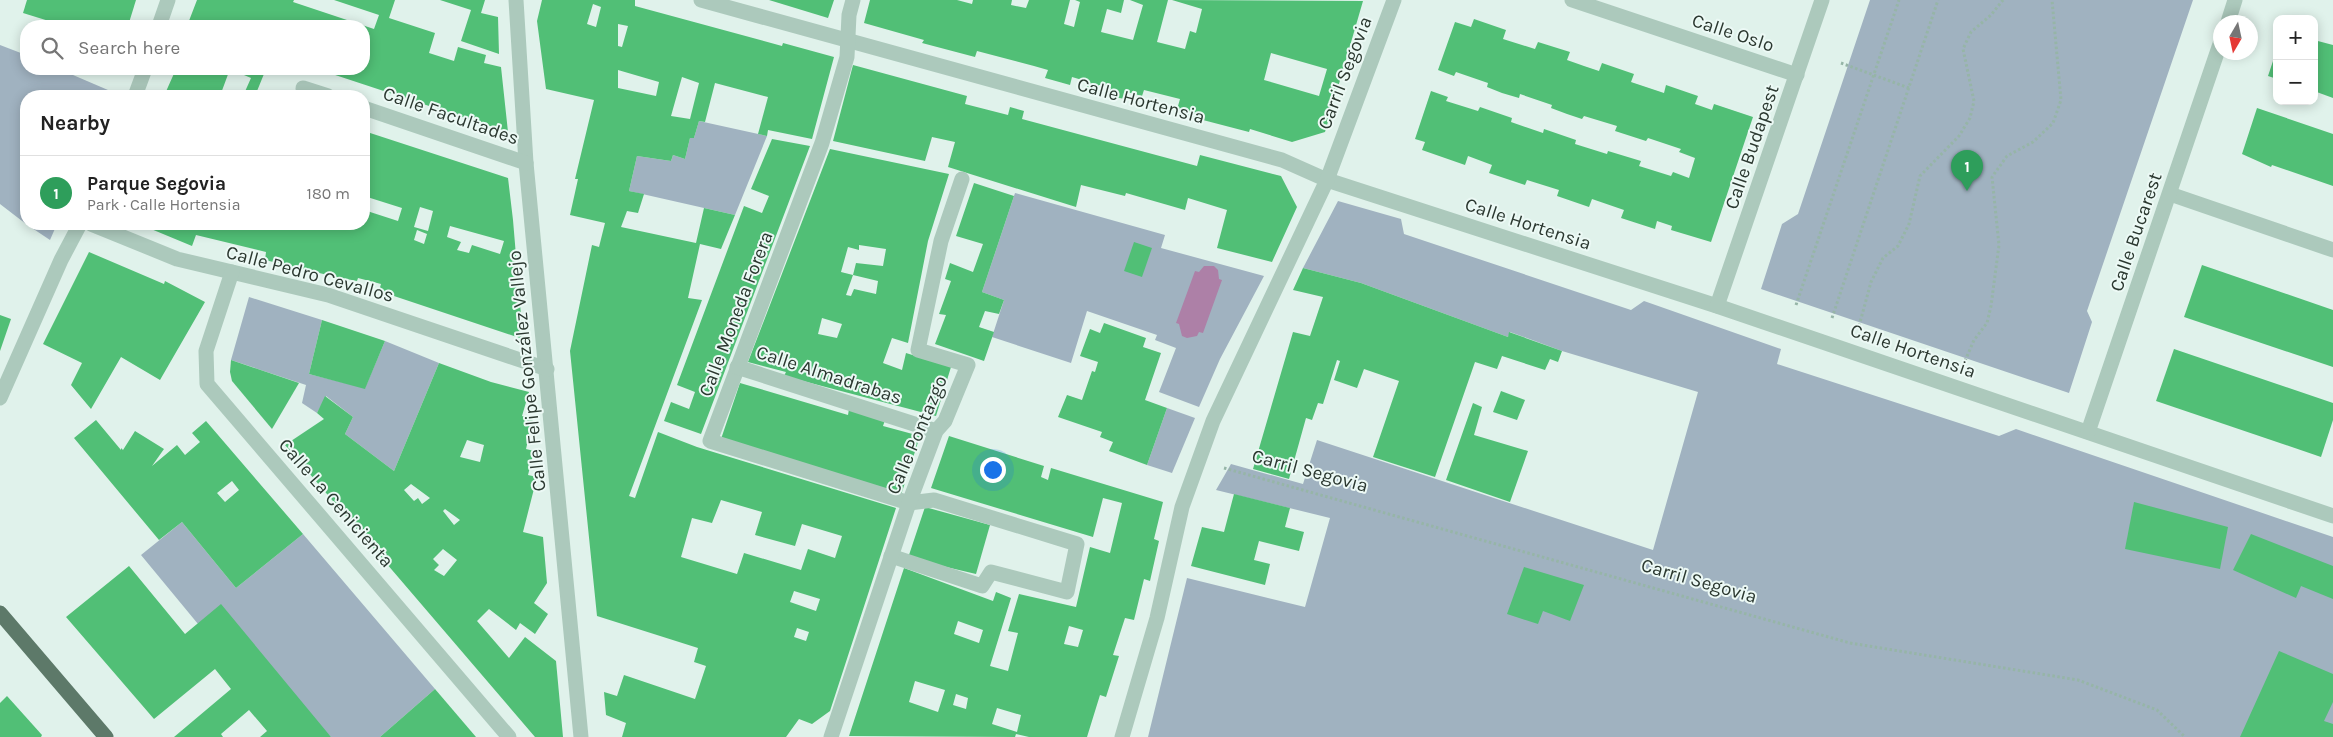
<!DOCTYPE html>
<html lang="en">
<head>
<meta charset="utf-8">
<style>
  body { margin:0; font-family:Karla,sans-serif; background:#f6f6f6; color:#222 }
  .controls { position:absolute; right:15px; top:15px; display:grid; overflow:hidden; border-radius:10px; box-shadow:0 2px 12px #0003 }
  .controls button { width:45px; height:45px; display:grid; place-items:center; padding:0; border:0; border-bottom:1px solid #e0e0e0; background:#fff; color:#222; font:25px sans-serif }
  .compass { position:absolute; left:2213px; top:15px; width:45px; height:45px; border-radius:50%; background:#fff; box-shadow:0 2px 12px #0003; rotate:189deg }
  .you { position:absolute; left:992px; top:469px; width:18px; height:18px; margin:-12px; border:4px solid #fff; border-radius:50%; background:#1a73e8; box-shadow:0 0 0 8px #1a73e833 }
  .badge { display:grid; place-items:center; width:32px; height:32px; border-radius:50%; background:#1a73e8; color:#fff; font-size:16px; font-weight:700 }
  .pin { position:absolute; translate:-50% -41px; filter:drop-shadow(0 1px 2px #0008) }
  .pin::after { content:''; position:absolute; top:26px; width:18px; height:15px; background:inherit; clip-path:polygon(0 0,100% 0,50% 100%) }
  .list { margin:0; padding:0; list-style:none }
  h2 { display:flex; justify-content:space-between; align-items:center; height:65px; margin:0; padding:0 20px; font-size:21px }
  h2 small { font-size:16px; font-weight:400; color:#767676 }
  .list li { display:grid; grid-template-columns:32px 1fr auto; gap:15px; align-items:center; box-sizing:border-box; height:75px; padding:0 20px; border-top:1px solid #e0e0e0 }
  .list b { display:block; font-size:19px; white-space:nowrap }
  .list p { margin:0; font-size:16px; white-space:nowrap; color:#767676 }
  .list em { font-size:16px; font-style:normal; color:#767676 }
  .icon { flex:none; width:28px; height:28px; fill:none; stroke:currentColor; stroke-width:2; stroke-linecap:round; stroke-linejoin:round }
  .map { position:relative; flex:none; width:2333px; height:737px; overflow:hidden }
  .search { position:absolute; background:#fff; box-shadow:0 2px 12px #0003; left:20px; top:20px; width:350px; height:55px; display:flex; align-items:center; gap:12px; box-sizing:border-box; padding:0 18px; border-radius:20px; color:#767676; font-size:19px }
  .panel { position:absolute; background:#fff; box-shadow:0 2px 12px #0003; left:20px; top:90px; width:350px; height:140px; border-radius:20px }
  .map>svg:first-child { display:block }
  .green { fill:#a0b2c0 }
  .water { fill:#ad80a7 }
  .building { fill:#51bf76; fill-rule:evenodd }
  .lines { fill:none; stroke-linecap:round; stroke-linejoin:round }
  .path { stroke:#96b5a7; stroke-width:3; stroke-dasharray:2.5 2.5; stroke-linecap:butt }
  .street { stroke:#acc9bc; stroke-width:15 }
  .primary { stroke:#5d7969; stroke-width:15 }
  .labels { text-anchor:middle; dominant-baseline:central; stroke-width:4; stroke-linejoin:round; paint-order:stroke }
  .street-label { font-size:19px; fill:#2b3830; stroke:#ecf9f5 }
</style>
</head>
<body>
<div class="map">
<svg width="2333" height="737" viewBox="0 0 2333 737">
  <rect width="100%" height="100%" fill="#e0f2eb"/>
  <g class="green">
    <polygon points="1870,0 2193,0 2087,311 2092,322 2069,393 1761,289 1782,224 1798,214"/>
    <polygon points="0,45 26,55 26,69 59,69 115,93 114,96 26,96 26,224 0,204"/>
    <polygon points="699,121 767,136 735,215 629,191 637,156 671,161 673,155 685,159 690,138 694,138"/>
    <polygon points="1015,193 1165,235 1161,248 1264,276 1220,359 1199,407 1159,392 1176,348 1155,340 1157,335 1087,311 1071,363 992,337 1004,300 982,292"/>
    <polygon points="1338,201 1401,219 1404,234 1631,310 1644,301 1781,349 1777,364 1999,436 2016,429 2333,537 2333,737 1148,737 1187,578 1305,607 1330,518 1216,490 1231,464 1303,484 1317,440 1653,550 1698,392 1562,351 1510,332 1508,337 1361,283 1303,268"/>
    <polygon points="26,224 57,224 50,240"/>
    <polygon points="249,297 322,320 309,374 365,388 385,341 439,363 394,471 345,434 353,417 326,396 317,413 302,403 306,385 231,360"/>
    <polygon points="1167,408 1195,418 1172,473 1147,465"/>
    <polygon points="182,522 236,588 303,534 435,689 380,737 331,737 198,624 141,555"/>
  </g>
  <polygon class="water" points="1204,266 1214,266 1218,270 1219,279 1222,280 1203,333 1199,332 1197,336 1187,338 1182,336 1179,324 1176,323 1195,271 1199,272"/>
  <g class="building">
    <polygon points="27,0 136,0 128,26 65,26 23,13"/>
    <polygon points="197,0 294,0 293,2 374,29 379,15 334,0 395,0 389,18 435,33 429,53 454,61 458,47 486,55 484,63 501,67 508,132 317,69 364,69 364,26 187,26"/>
    <polygon points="440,0 485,0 481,13 498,17 499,54 461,41 471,10"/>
    <path d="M542,0H635V6L782,46L783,43L834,57L812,139L768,130L767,136L758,134L768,97L715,83L705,122L699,121L694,138H690L685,159L673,155L671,161L637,156L629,191L644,194L638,213L627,211L621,227L696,243L704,208L735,215L721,249L700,244L688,298L702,300L629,496L635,498L658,432L697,447L896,508L830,711L812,724L799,719L786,737H622L626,723L606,715L604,692L617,696L624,675L695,699L706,666L694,662L698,648L597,616L570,351L592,245L599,247L605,223L570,215L578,179H575L594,100L546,89L537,21ZM593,4L601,7L596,27L587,24ZM618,24L628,26L622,47L618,46ZM618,70L659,82L656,96L618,88ZM682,77L699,83L690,119L671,116ZM721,500L762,512L755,535L795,546L802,524L842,536L835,558L808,549L801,570L744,553L737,574L681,557L692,518L712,523ZM794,591L820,599L816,611L790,602ZM797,628L809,632L806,641L794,637Z"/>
    <polygon points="769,0 834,0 828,18"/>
    <path d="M870,0H957L972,4L973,0H1012L1011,5L1026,8L1029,0H1070L1064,24L1074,27L1080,2L1075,0H1124L1121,13L1107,9L1101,32L1133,40L1143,5L1130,0H1168L1157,42L1185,49L1190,31L1196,33L1202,9L1172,0L1363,1L1325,132L1292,142L1250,129L1249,132L1176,113L1180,99L1144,90L1142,96L1127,92L1125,99L1108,96L1111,88L1105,85H1099L1098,93L1086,89L1089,82L1072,77L1070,85L1045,78L1048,70L1034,66L977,51L975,57L922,43L924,40L864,23ZM1271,53L1327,69L1319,96L1264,80Z"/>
    <polygon points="1474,19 1506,30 1503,39 1535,49 1538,42 1570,52 1567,60 1584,66 1599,71 1602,63 1634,74 1631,82 1664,93 1666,85 1698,96 1695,104 1712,110 1714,104 1753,117 1711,242 1671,230 1672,226 1657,221 1655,229 1621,218 1624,210 1592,199 1589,207 1557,196 1559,190 1527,180 1525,185 1489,173 1492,165 1468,156 1465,165 1422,150 1425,142 1415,139 1431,91 1448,97 1446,101 1478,111 1480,107 1512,118 1511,122 1543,133 1544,129 1576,140 1575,144 1607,154 1608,151 1641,161 1639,166 1671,176 1673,172 1689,178 1695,158 1679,152 1681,149 1648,138 1646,141 1615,131 1617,126 1584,116 1582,119 1567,114 1551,108 1552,105 1520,94 1519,98 1502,93 1487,87 1488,83 1456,72 1454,76 1438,70 1455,22 1471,27"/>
    <polygon points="2314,40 2333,45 2333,98 2314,91"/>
    <polygon points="2276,52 2277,52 2277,79 2268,76"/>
    <polygon points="853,65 967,96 965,104 1008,115 1010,107 1024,111 1022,119 1197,166 1200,155 1281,176 1297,207 1272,262 1217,248 1227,210 1188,198 1185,210 1126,193 1125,196 1081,185 1076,207 948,167 955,142 932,137 925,161 833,141"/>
    <polygon points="176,69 266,69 255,96 243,96 251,78 230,69 220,96 164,96"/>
    <polygon points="2257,108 2333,134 2333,186 2272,165 2271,167 2242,154"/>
    <path d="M364,131L508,178L513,220L523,339L379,291L381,284L358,278L357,281L336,277L265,260L266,252L196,235L192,246L139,224H364V210L398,221L402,208L364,196ZM420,207L433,211L428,231L414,227ZM450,226L504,241L500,254L472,245L469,253L457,250L461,242L447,237ZM417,230L427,234L424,244L414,240Z"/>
    <polygon points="772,139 810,146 701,434 664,421 671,402 689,409 695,392 677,385 744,206 762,213 769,196 751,189"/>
    <path d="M830,149L949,174L928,241L908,343L892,338L883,363L902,370L906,353L951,367L936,416L784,376L786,372L748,362ZM859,245L886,249L883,266L856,263L853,275L878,281L876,294L854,289L851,296L846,295L853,275L841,272L848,247L859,250ZM822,318L842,324L837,338L818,334Z"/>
    <polygon points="974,183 1014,196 982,292 1004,300 999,314 985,311 979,327 994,332 984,361 935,344 946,315 939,314 951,281 945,279 950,263 973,272 983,244 956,236"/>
    <polygon points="1134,242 1152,248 1142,277 1124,271"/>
    <polygon points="89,252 164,284 165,281 205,302 160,380 121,357 91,409 71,385 82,363 43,344"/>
    <polygon points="2202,265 2333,310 2333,367 2184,317"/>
    <polygon points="1303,268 1361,283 1508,337 1509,332 1562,351 1558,362 1550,359 1545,370 1502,356 1497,369 1475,362 1435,477 1373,457 1399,381 1364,369 1357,388 1334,380 1340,361 1337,360 1323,404 1318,403 1312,420 1306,418 1289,479 1253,469 1293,332 1310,336 1323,297 1293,290"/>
    <polygon points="0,315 11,319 0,351"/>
    <polygon points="322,320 385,341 365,389 309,374"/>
    <polygon points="1104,323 1146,338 1143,347 1161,353 1145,400 1167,408 1147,465 1109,451 1113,442 1100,437 1102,432 1058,417 1067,395 1082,400 1092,371 1095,372 1098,362 1080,356 1090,329 1100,333"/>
    <polygon points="2174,349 2333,403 2333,420 2321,457 2156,401"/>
    <polygon points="231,360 299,383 272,429 232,381 230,372"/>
    <path d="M439,363L491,382L529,392L522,416L533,419L526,449L534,451L528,475L537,477L523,532L543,537L547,583L534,603L548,614L535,634L520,623L516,630L489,609L477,621L509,658L525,637L556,661L563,737H535L285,445L324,419L317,413L325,396L353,417L345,434L394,471ZM467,440L484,445L480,462L460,457ZM411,484L430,498L422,504L418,498L414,501L404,490ZM445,509L460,520L454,525L443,511ZM443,549L457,560L444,576L434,570L439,565L433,559Z"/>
    <polygon points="740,383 848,415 849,409 885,420 883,426 920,436 901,495 721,439"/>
    <polygon points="1501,391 1525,400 1517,420 1493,412"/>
    <polygon points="1473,403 1482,407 1474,435 1528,451 1510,502 1446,480"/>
    <path d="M96,420L121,450V448L123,450L135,431L164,449L152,466L177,445L185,455L200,442L192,433L206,421L303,534L236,588L182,522L159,540L74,438ZM232,481L239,490L225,502L217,493Z"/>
    <path d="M949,436L1044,466L1041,477L1048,480L1051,468L1163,502L1154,539L1159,541L1150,581L1144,579L1134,620L1125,618L1113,655L1119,656L1106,697L1100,695L1087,737H1029L1016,734L1015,737L849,736L904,568L993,601L996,592L1011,598L990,666L1008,671L1018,633L1008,631L1019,594L1076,607L1090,547L1110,553L1122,503L1103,498L1093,537L931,488ZM958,621L983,630L979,643L954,634ZM1069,626L1083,630L1078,647L1064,644ZM915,681L945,690L938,712L909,702ZM956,694L968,698L966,709L953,705ZM997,708L1021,715L1017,732L992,724Z"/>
    <polygon points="1234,494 1290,508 1285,527 1304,532 1299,551 1259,541 1254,560 1270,564 1265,585 1191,566 1202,527 1224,532"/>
    <polygon points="2134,502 2228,527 2220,569 2125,549"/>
    <polygon points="925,507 990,525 976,574 908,558"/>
    <polygon points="2251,534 2333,566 2333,599 2301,586 2296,598 2233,570"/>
    <polygon points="129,566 185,634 221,604 331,737 260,737 267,731 249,710 221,734 223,737 174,737 231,689 215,669 154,719 66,617"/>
    <polygon points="1524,567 1584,585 1570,621 1543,611 1538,624 1507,614"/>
    <polygon points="2279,651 2333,674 2333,702 2324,721 2333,724 2333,737 2240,737"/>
    <polygon points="435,689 476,737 380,737"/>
    <polygon points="7,696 42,735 41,737 0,737 0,703"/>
  </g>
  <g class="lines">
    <g class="path">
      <polyline points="1841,63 1909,88"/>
      <polyline points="1796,305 1899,0"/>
      <polyline points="1832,318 1938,0"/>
      <polyline points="1859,326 1871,282 1883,258 1898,246 1909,224 1920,176 1959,136 1970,118 1974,101 1963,49 1971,32 1991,15 2003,0"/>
      <polyline points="1965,361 1974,340 1987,323 1991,306 1999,245 1992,177 2007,156 2033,142 2053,123 2061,100 2052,0"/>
      <polyline points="1224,468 1850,643 2078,680 2157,710 2185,737"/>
    </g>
    <g class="street">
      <polyline points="516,0 526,163 581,737"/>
      <polyline points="701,0 1282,160 1327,180 1717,306 2333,516"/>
      <polyline points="853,0 849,15 847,57 822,143 710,441 909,503 934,500 1077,544 1067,592 991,572 982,586 891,556"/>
      <polyline points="1572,0 1797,75"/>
      <polyline points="2228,22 2235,0"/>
      <polyline points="159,26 168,0"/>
      <polyline points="303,88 328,96"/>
      <polyline points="135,96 145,69"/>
      <polyline points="364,108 526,163"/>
      <polyline points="2170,194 2333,250"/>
      <polyline points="91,224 177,259 328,295 547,369"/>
      <polyline points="232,272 206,351 207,384 509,737"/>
      <polyline points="1717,306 1822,0"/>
      <polyline points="737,367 936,431"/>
      <polyline points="0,398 61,260 80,224"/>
      <polyline points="2088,432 2220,44"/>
      <polyline points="831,737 909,503 936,431 945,421 968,365 918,350 941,241 962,179"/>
      <polyline points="1122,737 1157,618 1182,507 1213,421 1327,180 1394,0"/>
    </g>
    <polyline class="primary" points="0,613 106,737"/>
  </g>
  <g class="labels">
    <g class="street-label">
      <text transform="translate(1733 33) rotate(18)">Calle Oslo</text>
      <text transform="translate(1345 73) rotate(-69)">Carril Segovia</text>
      <text transform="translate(1141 101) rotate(15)">Calle Hortensia</text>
      <text transform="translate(451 116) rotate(19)">Calle Facultades</text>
      <text transform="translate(1752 147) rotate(-71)">Calle Budapest</text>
      <text transform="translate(1528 224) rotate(18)">Calle Hortensia</text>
      <text transform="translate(2136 232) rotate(-71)">Calle Bucarest</text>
      <text transform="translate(310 274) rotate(15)">Calle Pedro Cevallos</text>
      <text transform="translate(736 314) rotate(-69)">Calle Moneda Forera</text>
      <text transform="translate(1913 351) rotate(19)">Calle Hortensia</text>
      <text transform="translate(527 371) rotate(-96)">Calle Felipe González Vallejo</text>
      <text transform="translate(829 375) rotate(18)">Calle Almadrabas</text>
      <text transform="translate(917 435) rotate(-67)">Calle Pontazgo</text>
      <text transform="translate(1310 471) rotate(15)">Carril Segovia</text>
      <text transform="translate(336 503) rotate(49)">Calle La Cenicienta</text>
      <text transform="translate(1699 581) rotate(16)">Carril Segovia</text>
    </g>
  </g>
</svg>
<div class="controls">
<button>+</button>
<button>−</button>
</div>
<svg class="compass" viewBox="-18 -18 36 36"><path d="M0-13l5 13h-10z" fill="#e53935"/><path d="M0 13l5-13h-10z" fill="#767676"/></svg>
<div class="you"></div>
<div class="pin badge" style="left:1967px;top:191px;background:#2e9e5b">1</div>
<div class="search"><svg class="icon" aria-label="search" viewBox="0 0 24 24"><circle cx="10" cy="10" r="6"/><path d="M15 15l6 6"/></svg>Search here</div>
<section class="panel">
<h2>Nearby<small></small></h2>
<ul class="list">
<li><span class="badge" style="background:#2e9e5b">1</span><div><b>Parque Segovia</b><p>Park · Calle Hortensia</p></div><em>180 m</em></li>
</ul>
</section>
</div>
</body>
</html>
